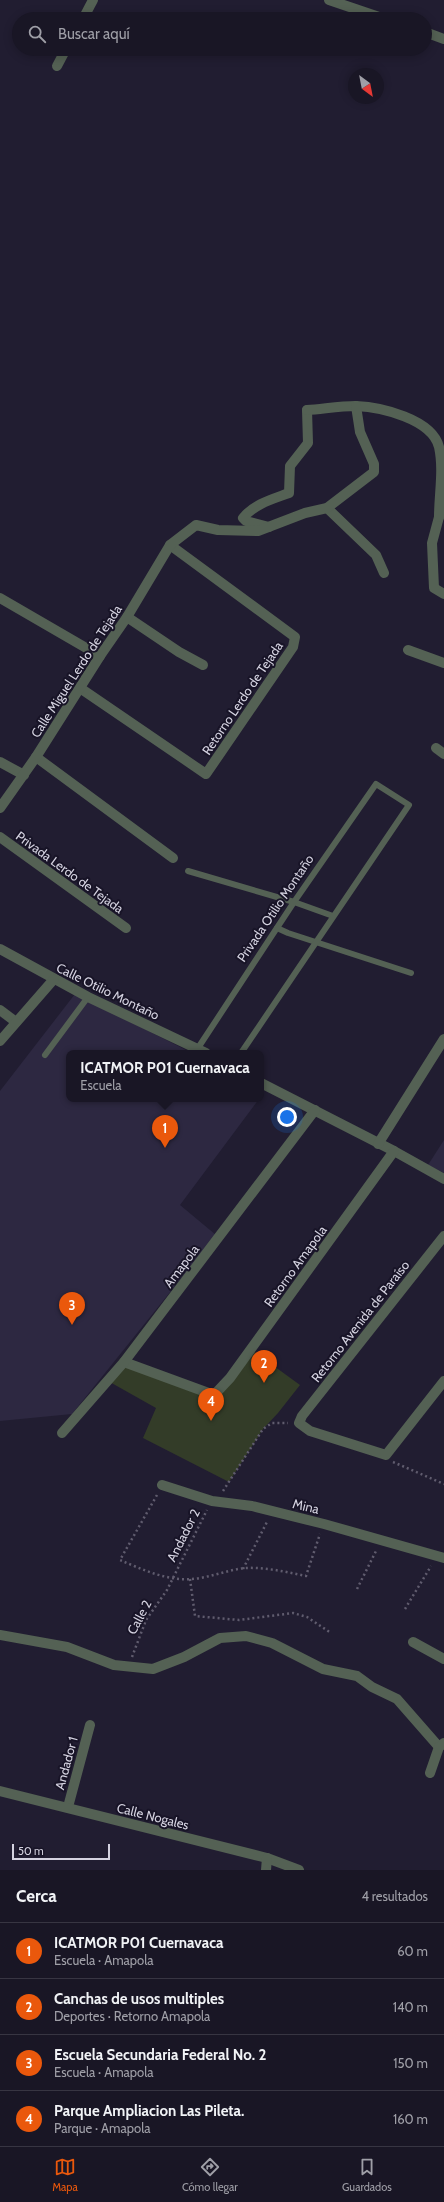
<!DOCTYPE html>
<html lang="es">
<head>
<meta charset="utf-8">
<style>
  body { margin:0; font-family:Cabin,sans-serif; background:#221f2d; color:#f1f3f6 }
  .compass { position:absolute; left:348px; top:68px; width:36px; height:36px; border-radius:50%; background:#191625; box-shadow:0 2px 10px #0003; rotate:148deg }
  .scale { position:absolute; left:12px; bottom:10px; width:98px; box-sizing:border-box; padding-left:4px; border:2px solid #d4d2e0; border-top:0; font-size:11px; line-height:14px; white-space:nowrap; color:#d4d2e0; -webkit-text-stroke:3px #181427; paint-order:stroke }
  .you { position:absolute; left:287px; top:1117px; width:14px; height:14px; margin:-10px; border:3px solid #fff; border-radius:50%; background:#1a73e8; box-shadow:0 0 0 6px #1a73e833 }
  .badge { display:grid; place-items:center; width:26px; height:26px; border-radius:50%; background:#ea580c; color:#fff; font-size:13px; font-weight:700 }
  .pin { position:absolute; translate:-50% -33px; filter:drop-shadow(0 1px 2px #0008) }
  .pin::after { content:''; position:absolute; top:21px; width:14px; height:12px; background:inherit; clip-path:polygon(0 0,100% 0,50% 100%) }
  .popup { position:absolute; left:66px; top:1050px; width:198px; height:52px; box-sizing:border-box; display:grid; place-content:center; border-radius:8px; background:#191625; filter:drop-shadow(0 1px 3px #0005); font-size:13px; white-space:nowrap; color:#9f9fa7 }
  .popup b { font-size:15px; color:#f1f3f6 }
  .popup::after { content:''; position:absolute; left:50%; top:100%; margin-left:-8px; border:8px solid transparent; border-top-color:#191625 }
  .list { margin:0; padding:0; list-style:none }
  h2 { display:flex; justify-content:space-between; align-items:center; height:52px; margin:0; padding:0 16px; font-size:17px }
  h2 small { font-size:13px; font-weight:400; color:#9f9fa7 }
  .list li { display:grid; grid-template-columns:26px 1fr auto; gap:12px; align-items:center; box-sizing:border-box; height:56px; padding:0 16px; border-top:1px solid #373542 }
  .list b { display:block; font-size:15px; white-space:nowrap }
  .list p { margin:0; font-size:13px; white-space:nowrap; color:#9f9fa7 }
  .list em { font-size:13px; font-style:normal; color:#9f9fa7 }
  .icon { flex:none; width:22px; height:22px; fill:none; stroke:currentColor; stroke-width:2; stroke-linecap:round; stroke-linejoin:round }
  .map { position:relative; flex:none; width:444px; height:1870px; overflow:hidden }
  .search { position:absolute; background:#191625; box-shadow:0 2px 10px #0003; left:12px; right:12px; top:12px; height:44px; display:flex; align-items:center; gap:10px; box-sizing:border-box; padding:0 14px; border-radius:22px; color:#9f9fa7; font-size:15px }
  .sheet { height:276px; background:#191625 }
  nav { display:flex; justify-content:space-around; align-items:center; box-sizing:border-box; height:56px; border-top:1px solid #373542; background:#191625; font-size:11px; color:#9f9fa7 }
  nav a { display:grid; justify-items:center; gap:2px }
  nav .on { color:#ea580c }
  .map>svg:first-child { display:block }
  .built { fill:#2d2841 }
  .green { fill:#333c28 }
  .lines { fill:none; stroke-linecap:round; stroke-linejoin:round }
  .path { stroke:#605c6e; stroke-width:2.5; stroke-dasharray:2 3; stroke-linecap:butt }
  .service { stroke:#546154; stroke-width:6 }
  .pedestrian { stroke:#546154; stroke-width:10 }
  .minor { stroke:#546154; stroke-width:10 }
  .labels { text-anchor:middle; dominant-baseline:central; stroke-width:4; stroke-linejoin:round; paint-order:stroke }
  .street-label { font-size:13px; fill:#d4d2e0; stroke:#181427 }
</style>
</head>
<body>
<div class="map">
<svg width="444" height="1870" viewBox="0 0 444 1870">
  <rect width="100%" height="100%" fill="#211d31"/>
  <g class="built">
    <polygon points="75,994 192,1053 69,1053 69,1099 259,1099 180,1205 216,1235 72,1414 0,1421 0,1091"/>
    <polygon points="444,1140 444,1173 428,1165"/>
  </g>
  <polygon class="green" points="252,1350 300,1385 278,1413 263,1429 229,1482 143,1438 156,1408 108,1381 124,1362 214,1394"/>
  <g class="lines">
    <g class="path">
      <polyline points="393,1462 444,1484"/>
      <polyline points="223,1491 263,1429 272,1423 288,1423"/>
      <path d="M157,1495L120,1560C141,1569 167,1581 191,1579C209,1578 227,1570 245,1568C266,1567 286,1572 306,1576L320,1534"/>
      <polyline points="243,1569 268,1520"/>
      <polyline points="190,1579 195,1616 239,1620 293,1613 307,1617 331,1633"/>
      <polyline points="357,1589 377,1549"/>
      <polyline points="405,1609 431,1566"/>
      <polyline points="132,1657 146,1620 167,1590 207,1510"/>
    </g>
    <g class="service">
      <polyline points="188,871 294,902 333,916"/>
      <polyline points="277,928 288,933 411,973"/>
      <polyline points="198,1048 294,902 376,784 409,805 241,1053"/>
      <polyline points="45,1055 88,997"/>
    </g>
    <g class="pedestrian">
      <polyline points="327,508 376,555 384,573"/>
      <polyline points="439,517 432,543 434,588 444,594"/>
      <path d="M269,527L246,521L243,518C254,504 273,499 289,493L290,466L308,443L307,410"/>
      <polyline points="408,650 444,663"/>
      <polyline points="436,748 444,754"/>
      <polyline points="68,1807 90,1725"/>
    </g>
    <g class="minor">
      <polyline points="329,0 385,19"/>
      <polyline points="83,19 93,0"/>
      <polyline points="425,32 444,39"/>
      <polyline points="57,66 66,49"/>
      <path d="M307,410C323,409 339,406 356,406C381,407 432,419 439,447C444,470 439,494 439,517"/>
      <polyline points="0,598 100,656"/>
      <polyline points="127,617 179,652 203,665"/>
      <polyline points="80,688 206,774 293,647 295,637 170,545"/>
      <polyline points="36,757 173,858"/>
      <polyline points="0,762 24,775"/>
      <polyline points="0,808 36,757 100,656 127,617 170,545 196,525 218,530 258,531 305,513 327,508 374,472 374,464 360,432 356,406"/>
      <polyline points="0,837 126,928"/>
      <polyline points="0,949 88,997 206,1053"/>
      <polyline points="0,1010 16,1022"/>
      <polyline points="0,1041 54,979"/>
      <polyline points="261,1083 394,1151 444,1179"/>
      <polyline points="378,1144 444,1039"/>
      <polyline points="444,1236 302,1416 299,1423 310,1431 386,1455 444,1381"/>
      <polyline points="124,1362 214,1395 230,1378 394,1151"/>
      <polyline points="62,1433 124,1362 315,1110"/>
      <polyline points="162,1485 212,1501 252,1506 324,1524 444,1558"/>
      <polyline points="0,1635 67,1647 114,1665 153,1669 184,1657 220,1638 246,1636 272,1643 323,1669 357,1676 372,1687 397,1699 439,1747"/>
      <polyline points="413,1642 444,1659"/>
      <polyline points="430,1773 439,1747 444,1743"/>
      <polyline points="0,1791 267,1858 299,1870"/>
      <polyline points="266,1870 267,1858"/>
    </g>
  </g>
  <g class="labels">
    <g class="street-label">
      <text transform="translate(76 671) rotate(-57)">Calle Miguel Lerdo de Tejada</text>
      <text transform="translate(242 698) rotate(-56)">Retorno Lerdo de Tejada</text>
      <text transform="translate(70 872) rotate(36)">Privada Lerdo de Tejada</text>
      <text transform="translate(275 908) rotate(-56)">Privada Otilio Montaño</text>
      <text transform="translate(108 991) rotate(26)">Calle Otilio Montaño</text>
      <text transform="translate(181 1266) rotate(-53)">Amapola</text>
      <text transform="translate(295 1266) rotate(-54)">Retorno Amapola</text>
      <text transform="translate(360 1321) rotate(-52)">Retorno Avenida de Paraíso</text>
      <text transform="translate(306 1506) rotate(13)">Mina</text>
      <text transform="translate(183 1535) rotate(-63)">Andador 2</text>
      <text transform="translate(139 1617) rotate(-62)">Calle 2</text>
      <text transform="translate(66 1763) rotate(-75)">Andador 1</text>
      <text transform="translate(153 1816) rotate(14)">Calle Nogales</text>
    </g>
  </g>
</svg>
<svg class="compass" viewBox="-18 -18 36 36"><path d="M0-13l5 13h-10z" fill="#e53935"/><path d="M0 13l5-13h-10z" fill="#9f9fa7"/></svg>
<div class="scale">50 m</div>
<div class="you"></div>
<div class="pin badge" style="left:165px;top:1148px">1</div>
<div class="popup"><b>ICATMOR P01 Cuernavaca</b>Escuela</div>
<div class="pin badge" style="left:264px;top:1383px">2</div>
<div class="pin badge" style="left:72px;top:1325px">3</div>
<div class="pin badge" style="left:211px;top:1421px">4</div>
<div class="search"><svg class="icon" aria-label="search" viewBox="0 0 24 24"><circle cx="10" cy="10" r="6"/><path d="M15 15l6 6"/></svg>Buscar aquí</div>
</div>
<section class="sheet">
<h2>Cerca<small>4 resultados</small></h2>
<ul class="list">
<li><span class="badge">1</span><div><b>ICATMOR P01 Cuernavaca</b><p>Escuela · Amapola</p></div><em>60 m</em></li>
<li><span class="badge">2</span><div><b>Canchas de usos multiples</b><p>Deportes · Retorno Amapola</p></div><em>140 m</em></li>
<li><span class="badge">3</span><div><b>Escuela Secundaria Federal No. 2</b><p>Escuela · Amapola</p></div><em>150 m</em></li>
<li><span class="badge">4</span><div><b>Parque Ampliacion Las Pileta.</b><p>Parque · Amapola</p></div><em>160 m</em></li>
</ul>
</section>
<nav>
<a class="on"><svg class="icon" aria-label="map" viewBox="0 0 24 24"><path d="M3 6l6-2 6 2 6-2v14l-6 2-6-2-6 2zM9 4v14M15 6v14"/></svg>Mapa</a>
<a><svg class="icon" aria-label="directions" viewBox="0 0 24 24"><path d="M12 3l9 9-9 9-9-9zM9 14v-3h6M13 9l2 2-2 2"/></svg>Cómo llegar</a>
<a><svg class="icon" aria-label="saved" viewBox="0 0 24 24"><path d="M7 4h10v16l-5-4-5 4z"/></svg>Guardados</a>
</nav>
</body>
</html>
